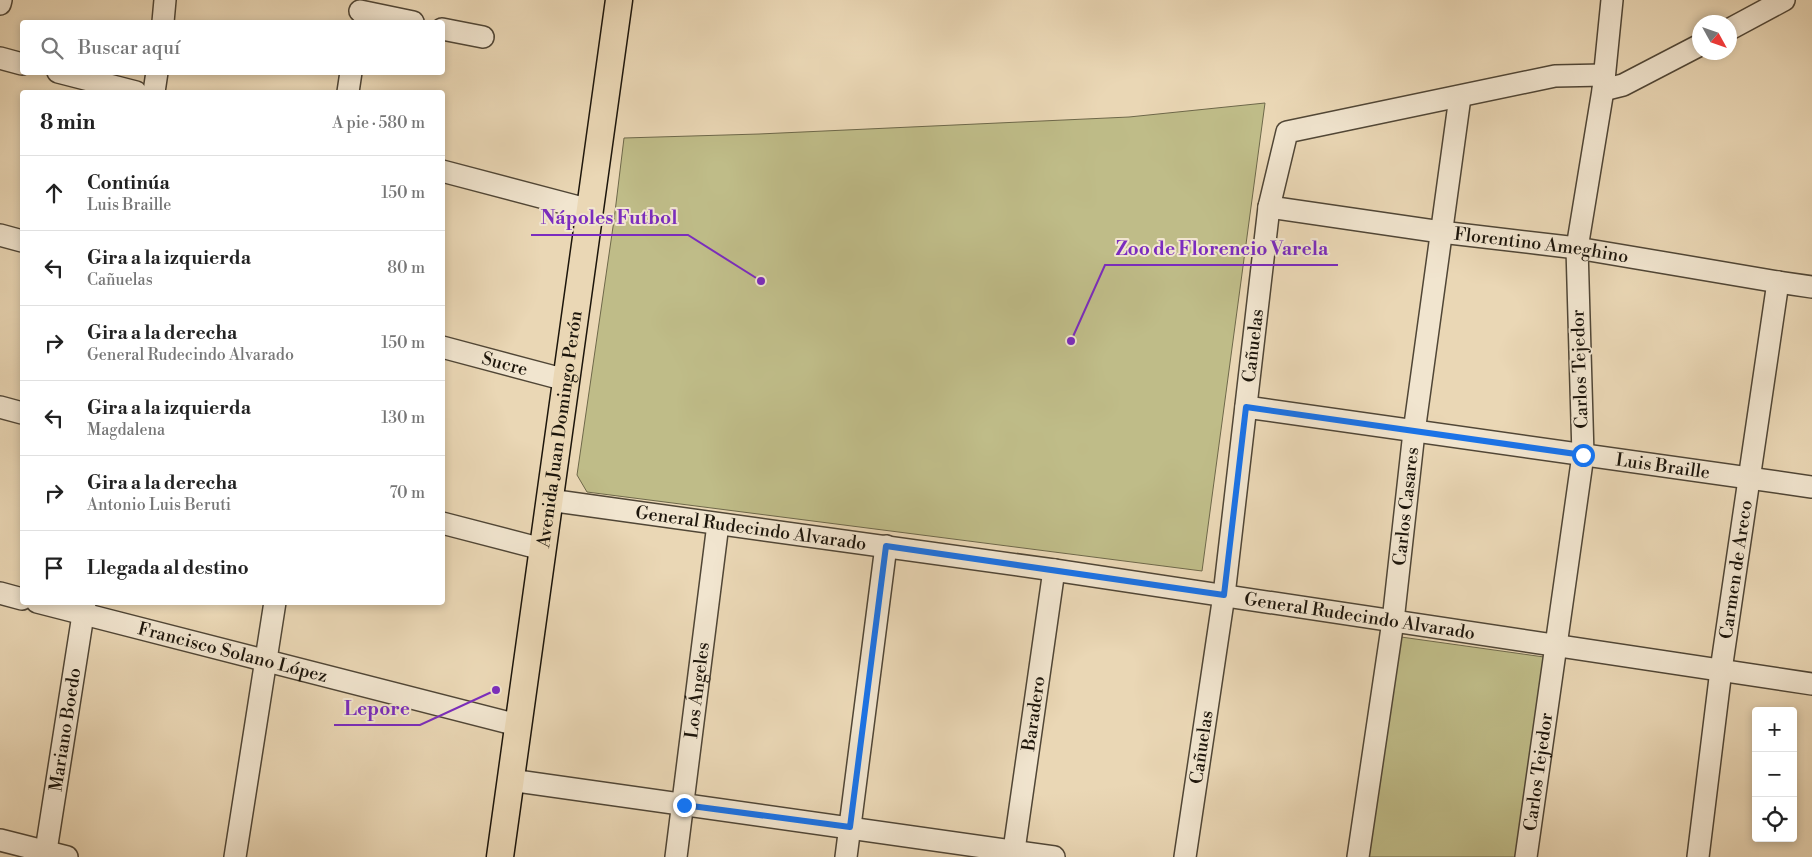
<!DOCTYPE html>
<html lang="es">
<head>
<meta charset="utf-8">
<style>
  body { margin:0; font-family:"Libre Bodoni",serif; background:#f2f2f2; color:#222 }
  .controls { position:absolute; right:15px; bottom:15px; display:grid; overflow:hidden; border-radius:5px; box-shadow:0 2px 8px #0003 }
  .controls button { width:45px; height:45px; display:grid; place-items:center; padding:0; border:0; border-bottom:1px solid #e0e0e0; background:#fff; color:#222; font:25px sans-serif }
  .compass { position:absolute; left:1692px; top:15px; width:45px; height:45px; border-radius:50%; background:#fff; box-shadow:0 2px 8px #0003; rotate:130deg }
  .stop { position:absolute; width:15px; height:15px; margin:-11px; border:4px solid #1a73e8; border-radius:50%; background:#fff }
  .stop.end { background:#1a73e8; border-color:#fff; box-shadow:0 1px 5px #0008 }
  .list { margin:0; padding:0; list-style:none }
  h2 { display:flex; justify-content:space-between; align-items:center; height:65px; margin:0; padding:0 20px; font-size:21px }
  h2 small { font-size:16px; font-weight:400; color:#767676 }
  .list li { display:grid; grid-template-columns:32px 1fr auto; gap:15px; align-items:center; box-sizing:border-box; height:75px; padding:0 20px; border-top:1px solid #e0e0e0 }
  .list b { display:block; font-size:19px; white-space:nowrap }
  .list p { margin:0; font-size:16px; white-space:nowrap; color:#767676 }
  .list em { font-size:16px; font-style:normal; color:#767676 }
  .icon { flex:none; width:28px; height:28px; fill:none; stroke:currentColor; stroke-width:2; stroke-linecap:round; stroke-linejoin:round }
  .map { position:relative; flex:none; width:1812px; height:857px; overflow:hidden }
  .search { position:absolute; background:#fff; box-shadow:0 2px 8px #0003; left:20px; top:20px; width:425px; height:55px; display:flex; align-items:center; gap:12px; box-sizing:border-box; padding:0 18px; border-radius:5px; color:#767676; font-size:19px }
  .panel { position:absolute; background:#fff; box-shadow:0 2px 8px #0003; left:20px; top:90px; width:425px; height:515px; border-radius:5px }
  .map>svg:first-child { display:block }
  .green { fill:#bfbc88; stroke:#6e684a }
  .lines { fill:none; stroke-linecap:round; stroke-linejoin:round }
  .minor-casing { stroke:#504636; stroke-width:24 }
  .major-casing { stroke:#1c150b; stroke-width:29 }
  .minor { stroke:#f1e5cf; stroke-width:21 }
  .major { stroke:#ead7b5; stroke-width:26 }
  .route { stroke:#1a73e8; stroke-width:6 }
  .labels { text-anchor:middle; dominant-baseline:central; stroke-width:4; stroke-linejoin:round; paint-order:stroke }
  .street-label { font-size:18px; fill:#1c150b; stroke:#f1e5cf }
  .leader { fill:none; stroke:#7b2cbf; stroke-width:2 }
  .callout-dot { fill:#7b2cbf; stroke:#f1e5cf; stroke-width:2 }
  .callout-label { font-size:19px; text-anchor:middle; font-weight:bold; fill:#7b2cbf; stroke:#f1e5cf; stroke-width:4; stroke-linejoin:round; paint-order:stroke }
</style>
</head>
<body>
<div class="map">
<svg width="1812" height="857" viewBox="0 0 1812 857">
  <rect width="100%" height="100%" fill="#ead7b5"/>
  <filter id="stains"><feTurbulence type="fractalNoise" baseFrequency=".004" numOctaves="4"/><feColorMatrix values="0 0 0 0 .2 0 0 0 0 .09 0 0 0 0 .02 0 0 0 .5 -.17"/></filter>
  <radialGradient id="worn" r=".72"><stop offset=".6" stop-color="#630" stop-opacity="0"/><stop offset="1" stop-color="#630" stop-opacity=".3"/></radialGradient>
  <g class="green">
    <polygon points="1265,103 1202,571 587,492 577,475 614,220 624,138 759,134 1129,117"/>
    <polygon points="1401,637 1544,657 1516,857 1369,857"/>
  </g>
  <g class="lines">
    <defs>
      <g id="minor">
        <polyline points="0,4 1,0"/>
        <polyline points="360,11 413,22"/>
        <polyline points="163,22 165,0"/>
        <polyline points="442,29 483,37"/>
        <polyline points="1730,29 1784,0"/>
        <polyline points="0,58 22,64"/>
        <polyline points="58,72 136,92"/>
        <polyline points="1603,90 1623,85 1700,45"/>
        <polyline points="154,92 157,72"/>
        <polyline points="348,92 351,72"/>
        <polyline points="442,171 590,210"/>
        <path id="s1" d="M1269,207L1441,232L1577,248L1778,282L1812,287"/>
        <polyline points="0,235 22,241"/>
        <path id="s2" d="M442,347L566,380"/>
        <polyline points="0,407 22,413"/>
        <path id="s3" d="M1246,407L1812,487"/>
        <path id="s4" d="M549,500L1054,570L1812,684"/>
        <polyline points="442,523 542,549"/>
        <polyline points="0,593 22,599"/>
        <path id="s5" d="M37,602L517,725"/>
        <polyline points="510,780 1054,857"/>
        <polyline points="0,840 67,857"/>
        <path id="s6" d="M45,857L85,602"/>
        <polyline points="235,857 275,602"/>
        <path id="s7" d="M676,857L718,524"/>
        <polyline points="846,857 886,546"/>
        <path id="s8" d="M1013,857L1054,570"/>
        <path id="s9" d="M1185,857L1224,595L1269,207L1287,132L1555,76L1604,75"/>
        <path id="s10" d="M1358,857L1393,621L1414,432L1460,97"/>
        <path id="s11" d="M1526,857L1583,455L1577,248L1603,90L1612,0"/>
        <path id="s12" d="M1698,857L1721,670L1778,282"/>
      </g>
      <g id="major">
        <path id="s13" d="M500,857L619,0"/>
      </g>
    </defs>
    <use href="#minor" class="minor-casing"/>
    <use href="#major" class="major-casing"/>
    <use href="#minor" class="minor"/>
    <use href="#major" class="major"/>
  </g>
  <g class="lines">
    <polyline class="route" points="684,805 850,827 886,546 1224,595 1246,407 1583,455"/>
  </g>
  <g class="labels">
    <g class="street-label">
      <text stroke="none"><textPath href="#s1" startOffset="275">Florentino Ameghino</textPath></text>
      <text stroke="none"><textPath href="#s9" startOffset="516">Cañuelas</textPath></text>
      <text stroke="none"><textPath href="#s2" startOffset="65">Sucre</textPath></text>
      <text transform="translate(1580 369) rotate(-92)">Carlos Tejedor</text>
      <text stroke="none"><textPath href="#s13" startOffset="432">Avenida Juan Domingo Perón</textPath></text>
      <text stroke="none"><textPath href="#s3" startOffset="421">Luis Braille</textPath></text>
      <text stroke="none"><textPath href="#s10" startOffset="354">Carlos Casares</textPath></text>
      <text stroke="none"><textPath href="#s4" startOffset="204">General Rudecindo Alvarado</textPath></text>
      <text stroke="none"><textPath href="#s12" startOffset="290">Carmen de Areco</textPath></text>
      <text stroke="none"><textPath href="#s4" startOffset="819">General Rudecindo Alvarado</textPath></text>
      <text stroke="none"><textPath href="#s5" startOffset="202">Francisco Solano López</textPath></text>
      <text stroke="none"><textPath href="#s7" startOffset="168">Los Ángeles</textPath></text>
      <text stroke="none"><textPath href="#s8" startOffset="145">Baradero</textPath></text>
      <text stroke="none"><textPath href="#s6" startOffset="129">Mariano Boedo</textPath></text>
      <text stroke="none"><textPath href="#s9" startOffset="111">Cañuelas</textPath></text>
      <text stroke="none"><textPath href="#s11" startOffset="86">Carlos Tejedor</textPath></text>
    </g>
  </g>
  <path class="leader" d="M761 281L688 235H531M1071 341L1105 265H1338M496 690L420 725H334"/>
  <g class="callout-dot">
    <circle cx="761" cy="281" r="5"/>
    <circle cx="1071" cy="341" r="5"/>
    <circle cx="496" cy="690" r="5"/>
  </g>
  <g class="callout-label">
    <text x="609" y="224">Nápoles Futbol</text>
    <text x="1222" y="255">Zoo de Florencio Varela</text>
    <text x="377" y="715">Lepore</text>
  </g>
  <rect width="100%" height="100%" filter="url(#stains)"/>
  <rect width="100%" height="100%" fill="url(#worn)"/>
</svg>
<div class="controls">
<button>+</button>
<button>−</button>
<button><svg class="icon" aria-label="locate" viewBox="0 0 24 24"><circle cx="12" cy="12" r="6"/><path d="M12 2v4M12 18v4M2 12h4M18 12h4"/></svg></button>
</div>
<svg class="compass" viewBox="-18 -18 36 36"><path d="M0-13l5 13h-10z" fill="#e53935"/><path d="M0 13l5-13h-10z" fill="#767676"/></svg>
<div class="stop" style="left:1583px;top:455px"></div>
<div class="stop end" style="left:684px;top:805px"></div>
<div class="search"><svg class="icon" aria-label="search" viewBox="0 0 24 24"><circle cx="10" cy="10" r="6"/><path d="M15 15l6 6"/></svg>Buscar aquí</div>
<section class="panel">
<h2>8 min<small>A pie · 580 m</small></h2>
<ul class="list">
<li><svg class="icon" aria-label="ahead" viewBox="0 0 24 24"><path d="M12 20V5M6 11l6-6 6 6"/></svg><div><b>Continúa</b><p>Luis Braille</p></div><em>150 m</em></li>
<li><svg class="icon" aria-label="left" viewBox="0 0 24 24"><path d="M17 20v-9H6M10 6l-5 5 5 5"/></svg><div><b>Gira a la izquierda</b><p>Cañuelas</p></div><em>80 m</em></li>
<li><svg class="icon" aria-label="right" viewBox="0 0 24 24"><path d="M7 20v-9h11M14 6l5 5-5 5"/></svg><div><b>Gira a la derecha</b><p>General Rudecindo Alvarado</p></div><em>150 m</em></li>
<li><svg class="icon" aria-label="left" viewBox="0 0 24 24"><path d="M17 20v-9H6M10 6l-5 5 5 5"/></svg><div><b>Gira a la izquierda</b><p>Magdalena</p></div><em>130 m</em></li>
<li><svg class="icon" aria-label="right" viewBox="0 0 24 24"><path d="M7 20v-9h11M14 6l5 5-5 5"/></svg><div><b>Gira a la derecha</b><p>Antonio Luis Beruti</p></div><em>70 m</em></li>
<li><svg class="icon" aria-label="arrive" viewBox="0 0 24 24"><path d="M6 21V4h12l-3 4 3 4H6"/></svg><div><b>Llegada al destino</b></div></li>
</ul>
</section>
</div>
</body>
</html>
